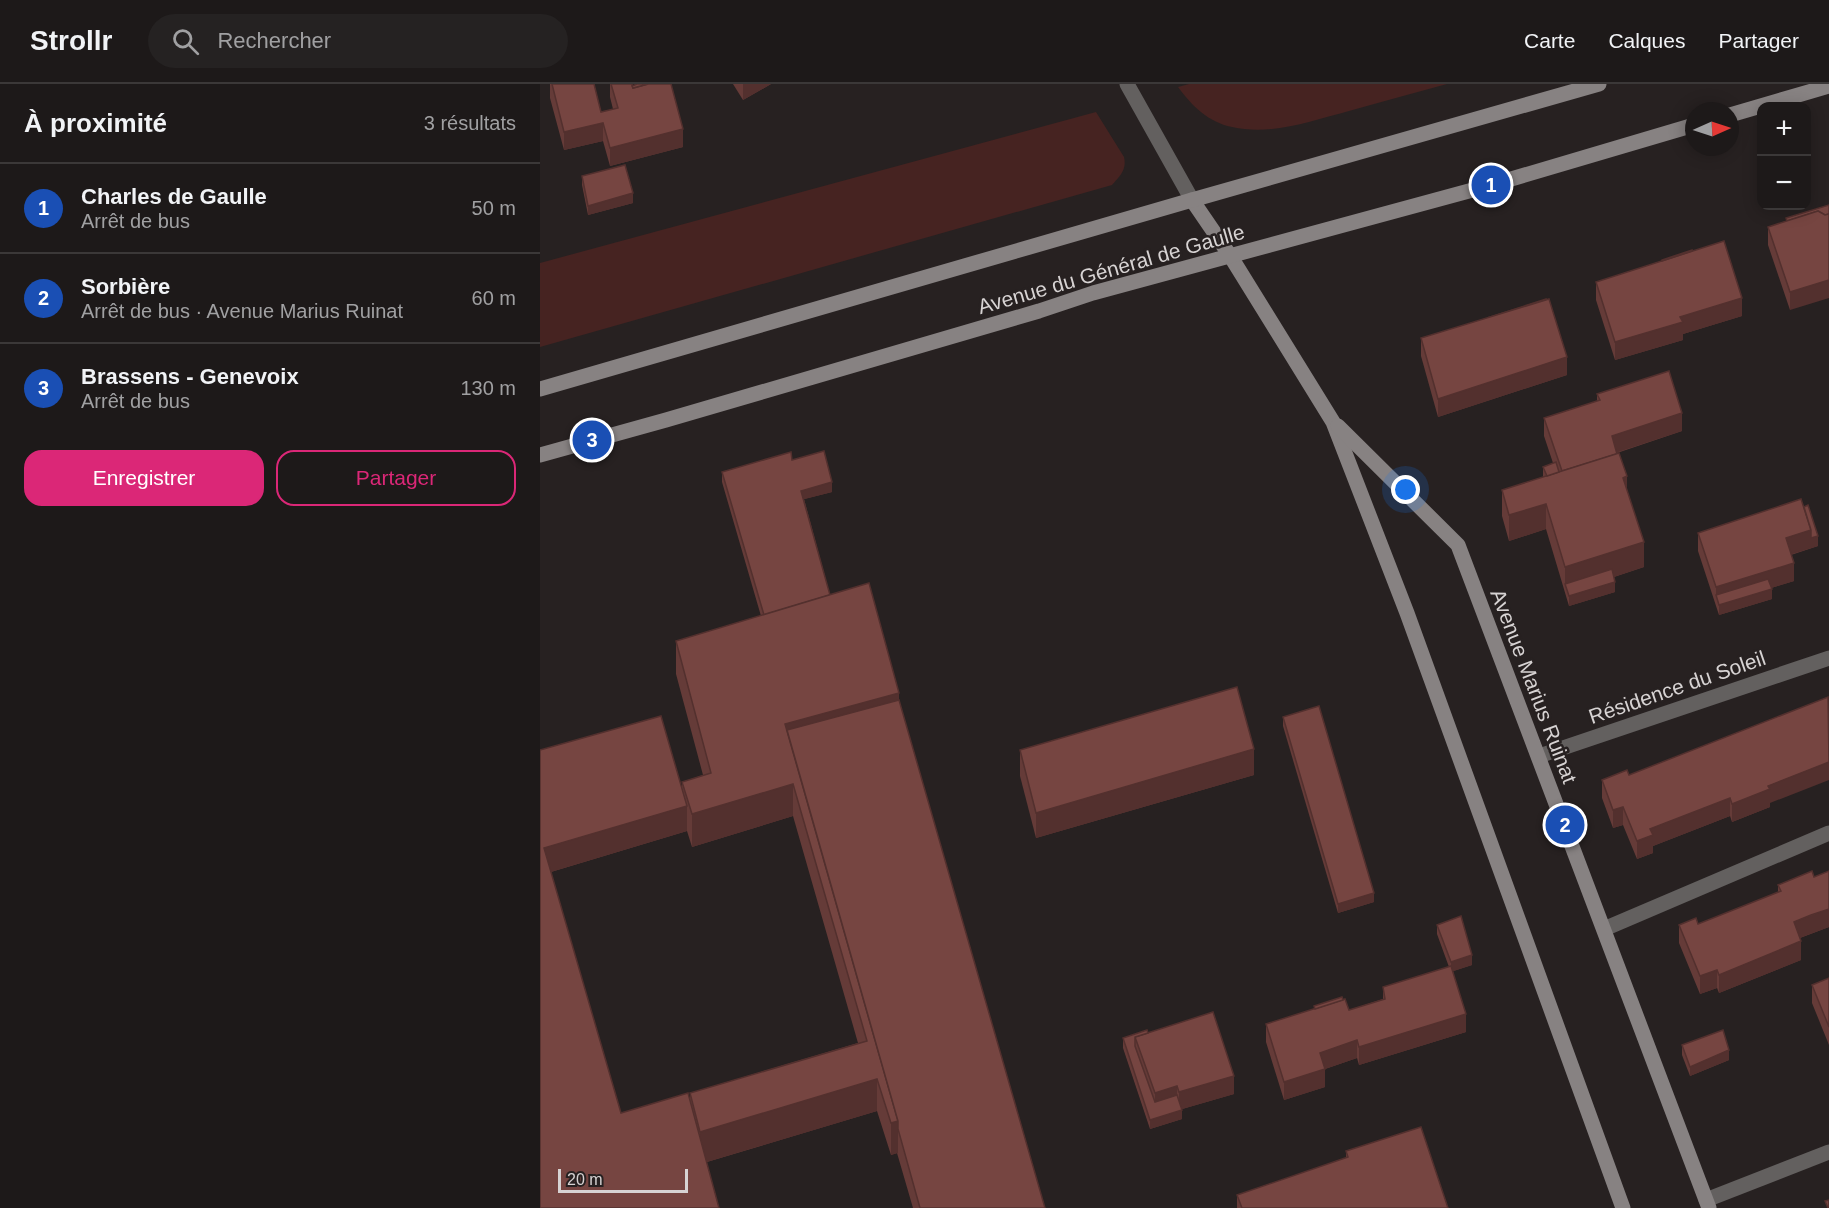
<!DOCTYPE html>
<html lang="fr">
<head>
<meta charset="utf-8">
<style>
  body { margin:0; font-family:Arial,sans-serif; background:#252222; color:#f1f3f6 }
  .controls { position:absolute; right:18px; top:18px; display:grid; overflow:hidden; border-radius:12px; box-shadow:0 3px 15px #0003 }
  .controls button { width:54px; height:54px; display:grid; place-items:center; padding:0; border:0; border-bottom:2px solid #3b3838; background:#1d1919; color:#f1f3f6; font:30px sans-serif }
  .compass { position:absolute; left:1145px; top:18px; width:54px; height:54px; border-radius:50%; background:#1d1919; box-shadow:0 3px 15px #0003; rotate:87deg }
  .scale { position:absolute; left:18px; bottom:15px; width:130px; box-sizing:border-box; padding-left:6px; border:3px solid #d7d3d3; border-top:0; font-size:16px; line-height:21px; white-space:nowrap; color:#d7d3d3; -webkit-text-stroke:4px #272121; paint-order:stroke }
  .you { position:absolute; left:866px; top:406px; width:21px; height:21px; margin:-15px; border:4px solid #fff; border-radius:50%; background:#1a73e8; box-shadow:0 0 0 9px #1a73e833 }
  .badge { display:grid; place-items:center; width:39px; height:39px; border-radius:50%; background:#db2777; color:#fff; font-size:20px; font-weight:700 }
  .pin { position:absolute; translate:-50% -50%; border:3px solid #fff; box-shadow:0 2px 6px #0006 }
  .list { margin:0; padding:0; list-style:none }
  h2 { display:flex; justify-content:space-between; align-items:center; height:78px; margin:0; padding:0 24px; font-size:26px }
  h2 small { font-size:20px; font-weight:400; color:#a0a0a2 }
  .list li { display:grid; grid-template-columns:39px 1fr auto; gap:18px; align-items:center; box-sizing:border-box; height:90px; padding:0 24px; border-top:2px solid #3b3838 }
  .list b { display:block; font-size:22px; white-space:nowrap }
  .list p { margin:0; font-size:20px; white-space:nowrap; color:#a0a0a2 }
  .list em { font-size:20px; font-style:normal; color:#a0a0a2 }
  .actions { display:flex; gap:12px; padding:18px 24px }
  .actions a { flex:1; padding:14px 0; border:2px solid #db2777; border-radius:18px; text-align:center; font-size:21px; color:#db2777 }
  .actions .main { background:#db2777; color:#fff }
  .icon { flex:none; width:33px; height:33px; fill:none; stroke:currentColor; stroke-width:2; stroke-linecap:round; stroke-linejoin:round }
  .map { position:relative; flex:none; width:1289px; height:1124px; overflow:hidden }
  header { display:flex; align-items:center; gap:36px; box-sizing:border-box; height:84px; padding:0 30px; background:#1d1919; border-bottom:2px solid #3b3838 }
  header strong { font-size:28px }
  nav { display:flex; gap:33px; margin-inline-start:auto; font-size:21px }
  .search { width:420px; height:54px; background:#252222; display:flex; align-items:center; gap:15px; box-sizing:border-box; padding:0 21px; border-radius:33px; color:#a0a0a2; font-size:22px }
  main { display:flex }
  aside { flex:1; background:#1d1919 }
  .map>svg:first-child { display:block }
  .green { fill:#462321 }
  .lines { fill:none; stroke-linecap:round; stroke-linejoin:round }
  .street { stroke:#63605f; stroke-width:15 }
  .secondary { stroke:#878282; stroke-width:15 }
  .wall { fill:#653b38; fill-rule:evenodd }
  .shaded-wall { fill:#53302e }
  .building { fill:#764541; stroke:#53302e; stroke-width:1.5 }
  .labels { text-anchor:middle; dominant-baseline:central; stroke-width:5; stroke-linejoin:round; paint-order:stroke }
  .street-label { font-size:21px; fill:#d7d3d3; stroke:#272121 }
</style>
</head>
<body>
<header>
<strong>Strollr</strong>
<div class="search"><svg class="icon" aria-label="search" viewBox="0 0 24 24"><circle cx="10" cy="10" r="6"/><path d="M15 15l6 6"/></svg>Rechercher</div>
<nav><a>Carte</a><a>Calques</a><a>Partager</a></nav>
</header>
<main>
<aside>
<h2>À proximité<small>3 résultats</small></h2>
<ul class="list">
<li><span class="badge" style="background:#1a4fb4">1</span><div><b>Charles de Gaulle</b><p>Arrêt de bus</p></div><em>50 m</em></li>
<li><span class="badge" style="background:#1a4fb4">2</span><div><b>Sorbière</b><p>Arrêt de bus · Avenue Marius Ruinat</p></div><em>60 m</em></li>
<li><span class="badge" style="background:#1a4fb4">3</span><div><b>Brassens - Genevoix</b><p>Arrêt de bus</p></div><em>130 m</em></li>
</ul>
<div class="actions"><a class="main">Enregistrer</a><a>Partager</a></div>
</aside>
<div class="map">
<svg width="1289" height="1124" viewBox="0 0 1289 1124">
  <rect width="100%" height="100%" fill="#272121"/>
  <g class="green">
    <path d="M649,0H907C874,9 841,18 809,27C771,37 731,52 692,43C668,38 652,22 638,3Z"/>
    <path d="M556,28L584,73C587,86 580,92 572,101L0,263V179Z"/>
  </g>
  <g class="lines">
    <g class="street">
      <polyline points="587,0 652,116"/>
      <polyline points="999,672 1289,574"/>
      <polyline points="1064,845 1289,749"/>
      <polyline points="1166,1116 1289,1068"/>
    </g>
    <g class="secondary">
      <polyline points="1190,31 1289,2"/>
      <polyline points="652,116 691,173 793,338 867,529 1083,1124"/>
      <polyline points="0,305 652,116 1059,0"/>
      <polyline points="798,342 918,461 1169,1124"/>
      <polyline points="0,371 126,336 499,227 553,209 951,101 1154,41"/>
    </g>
  </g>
  <g class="wall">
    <polygon points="10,0 54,0 61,28 73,25 70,13 70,0 92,0 143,63 70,82 63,57 24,66 10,14"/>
    <polygon points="193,0 231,0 203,16"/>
    <polygon points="42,92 93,119 48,131 42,101"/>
    <polygon points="1289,121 1250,226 1228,161 1228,143 1246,137 1246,134"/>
    <polygon points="1056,198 1202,232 1143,250 1143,256 1075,276 1056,216"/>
    <polygon points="881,254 1027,291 898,333 881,272"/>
    <polygon points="1057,310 1142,347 1077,369 1087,407 1104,483 1074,493 1075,508 1029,522 1006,445 969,457 962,432 962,406 1003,393 1003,383 1013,379 1004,352 1004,334 1057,317"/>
    <path d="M252,376L292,408L264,415L290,511L359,616L505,1124H373L357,1069L351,1071L337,1027L167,1078L0,1124V666L142,704V698L163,691L136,590V557L221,532L182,398V388ZM253,732L318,959L150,1009V1015L81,1029L11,788L147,747L152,763Z"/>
    <polygon points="1158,449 1278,462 1251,471 1254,497 1231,504 1232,515 1179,531 1158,467"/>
    <polygon points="743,633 834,818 798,829 743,642"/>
    <polygon points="480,666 714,691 496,754 480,692"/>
    <polygon points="1089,691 1230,719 1230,723 1192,738 1190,732 1113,762 1113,769 1097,775 1083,741 1073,744 1062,714 1062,696"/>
    <polygon points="1289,787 1289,844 1289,843 1260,854 1261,876 1179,909 1177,904 1160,910 1139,859 1139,841 1158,840 1238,808 1238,801 1274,793"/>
    <polygon points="897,841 932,881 913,887 926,948 819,981 817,974 785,985 785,1003 744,1016 726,958 726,940 774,925 774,922 803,916 809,926 843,915 843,903 909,883 897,850"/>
    <polygon points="1289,894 1289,961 1272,919 1272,901"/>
    <polygon points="608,949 694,1010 642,1025 642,1035 610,1045 583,964 583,954"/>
    <polygon points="1142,961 1189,976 1150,992 1142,971"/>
    <polygon points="806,1067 908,1124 697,1124 697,1111 806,1074"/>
  </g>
  <g class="shaded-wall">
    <polygon points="203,0 231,0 203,16"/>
    <polygon points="63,39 63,57 24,66 24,48"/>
    <polygon points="143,45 143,63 70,82 70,64"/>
    <polygon points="93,109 93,119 48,131 48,122"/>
    <polygon points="1289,196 1289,214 1250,226 1250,208"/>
    <polygon points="1202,214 1202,232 1143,250 1143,256 1075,276 1075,258 1140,233"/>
    <polygon points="1027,273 1027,291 898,333 898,315"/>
    <polygon points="1142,329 1142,347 1072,370 1072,352"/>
    <polygon points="1087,392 1087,417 1083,394"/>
    <polygon points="292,398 292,408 261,416 261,407"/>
    <polygon points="1006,420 1006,445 969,457 969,431"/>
    <polygon points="1271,446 1278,452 1278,462 1246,472 1246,454"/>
    <polygon points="1104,458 1104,483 1028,508 1025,500 1025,483"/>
    <polygon points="1254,479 1254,497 1179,520 1176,511 1176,503"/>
    <polygon points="1075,498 1075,508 1029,522 1029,512"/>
    <polygon points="1232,505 1232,515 1179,531 1179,521"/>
    <polygon points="359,609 359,642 252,670 245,640"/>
    <polygon points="714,665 714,691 496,754 496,729"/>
    <polygon points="1289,678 1289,696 1230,719 1230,723 1192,738 1192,720 1228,702"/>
    <polygon points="253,700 253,732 152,763 152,730"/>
    <polygon points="1190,714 1190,732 1113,762 1113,769 1097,775 1097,757 1110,745"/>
    <polygon points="147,722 147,747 4,790 4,764"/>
    <polygon points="1083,723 1083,741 1073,744 1073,726"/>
    <polygon points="834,809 834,818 798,829 798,820"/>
    <polygon points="1289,825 1289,843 1254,856 1254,838"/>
    <polygon points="1261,857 1261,876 1179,909 1179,891"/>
    <polygon points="932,871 932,881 911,888 911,878"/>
    <polygon points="1177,886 1177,904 1160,910 1160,892"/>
    <polygon points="926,930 926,948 819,981 819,963"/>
    <polygon points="817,956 817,974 785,985 785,1003 744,1016 744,998 780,969"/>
    <polygon points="1189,966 1189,976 1150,992 1150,983"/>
    <polygon points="694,992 694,1010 639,1026 639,1008"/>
    <polygon points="337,995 337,1027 160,1080 160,1048"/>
    <polygon points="637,1002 637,1020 615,1027 615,1009"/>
    <polygon points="642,1026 642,1035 610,1045 610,1036"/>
    <polygon points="358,1037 358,1069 351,1071 351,1039"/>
  </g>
  <g class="building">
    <polygon points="12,0 54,0 61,28 78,24 71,0 92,0 93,4 108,0 131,0 143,45 70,64 63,39 24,48"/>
    <polygon points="97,0 108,0 93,4 92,2"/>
    <polygon points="85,81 93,109 48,122 42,92"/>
    <polygon points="1289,121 1289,130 1285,131 1278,127 1247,137 1246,134"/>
    <polygon points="1278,127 1285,131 1289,130 1289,196 1250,208 1228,143"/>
    <polygon points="1184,157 1202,214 1140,233 1143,238 1075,258 1056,198"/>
    <polygon points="1152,166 1152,167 1122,177 1122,176"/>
    <polygon points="1006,215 1006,216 947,234"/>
    <polygon points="1009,215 1027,273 898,315 881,254"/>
    <polygon points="1129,287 1142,329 1072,352 1077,370 1022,387 1004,334 1060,316 1057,310"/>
    <polygon points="284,367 292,398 261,407 290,511 224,531 182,388 251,368 252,376"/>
    <polygon points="1079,369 1087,392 1083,394 1104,458 1025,483 1006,420 969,431 962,406"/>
    <polygon points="1016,378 1019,388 1007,392 1003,383"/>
    <polygon points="1261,415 1271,446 1246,454 1254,479 1176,503 1158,449"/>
    <polygon points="1268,421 1278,452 1271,454 1271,446 1264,423"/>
    <polygon points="1072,485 1075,498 1029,512 1025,500"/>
    <polygon points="1228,495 1232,505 1179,521 1176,511"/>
    <polygon points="329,499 359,609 245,640 358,1037 351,1039 337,995 160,1048 150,1009 327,957 253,700 152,730 142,698 171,689 136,557"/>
    <polygon points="697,603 714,665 496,729 480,666"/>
    <polygon points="1288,613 1289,678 1228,702 1230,705 1192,720 1190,714 1110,745 1113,751 1097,757 1083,723 1073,726 1062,696 1087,686 1089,691"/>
    <polygon points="359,616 505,1124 380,1124 358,1045 358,1037 247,646"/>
    <polygon points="779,622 834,809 798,820 743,633"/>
    <polygon points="121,632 147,722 4,764 81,1029 148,1009 179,1124 0,1124 0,666"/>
    <polygon points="1272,787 1274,793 1289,787 1289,826 1289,825 1271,831 1254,838 1261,857 1179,891 1177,886 1160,892 1139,841 1156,834 1158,840 1241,807 1238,801"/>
    <polygon points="921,832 932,871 911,878 897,841"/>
    <polygon points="911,882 926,930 819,963 817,956 780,969 785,985 744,998 726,940 805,915 809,926 845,915 843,903"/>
    <polygon points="1289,894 1289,943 1272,901"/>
    <polygon points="802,913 803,916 775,925 774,922"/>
    <polygon points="673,928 694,992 639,1008 637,1002 615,1009 595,953"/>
    <polygon points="607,946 608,949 595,953 595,962 615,1018 637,1011 642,1026 610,1036 583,954"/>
    <polygon points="1183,946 1189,966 1150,983 1142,961"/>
    <polygon points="881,1043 908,1124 702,1124 697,1111 808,1073 806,1067"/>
    <polygon points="1289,1116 1289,1124 1288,1124 1285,1117"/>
  </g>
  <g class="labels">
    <g class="street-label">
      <text transform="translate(571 185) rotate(-16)">Avenue du Général de Gaulle</text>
      <text transform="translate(994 602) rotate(69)">Avenue Marius Ruinat</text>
      <text transform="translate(1137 603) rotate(-19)">Résidence du Soleil</text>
    </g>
  </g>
</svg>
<div class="controls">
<button>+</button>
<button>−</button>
</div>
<svg class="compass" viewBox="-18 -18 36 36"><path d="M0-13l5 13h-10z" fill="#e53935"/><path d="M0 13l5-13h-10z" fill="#a0a0a2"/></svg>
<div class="scale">20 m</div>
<div class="you"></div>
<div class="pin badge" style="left:951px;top:101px;background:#1a4fb4">1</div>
<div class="pin badge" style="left:1025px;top:741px;background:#1a4fb4">2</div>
<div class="pin badge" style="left:52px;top:356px;background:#1a4fb4">3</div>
</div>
</main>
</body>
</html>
